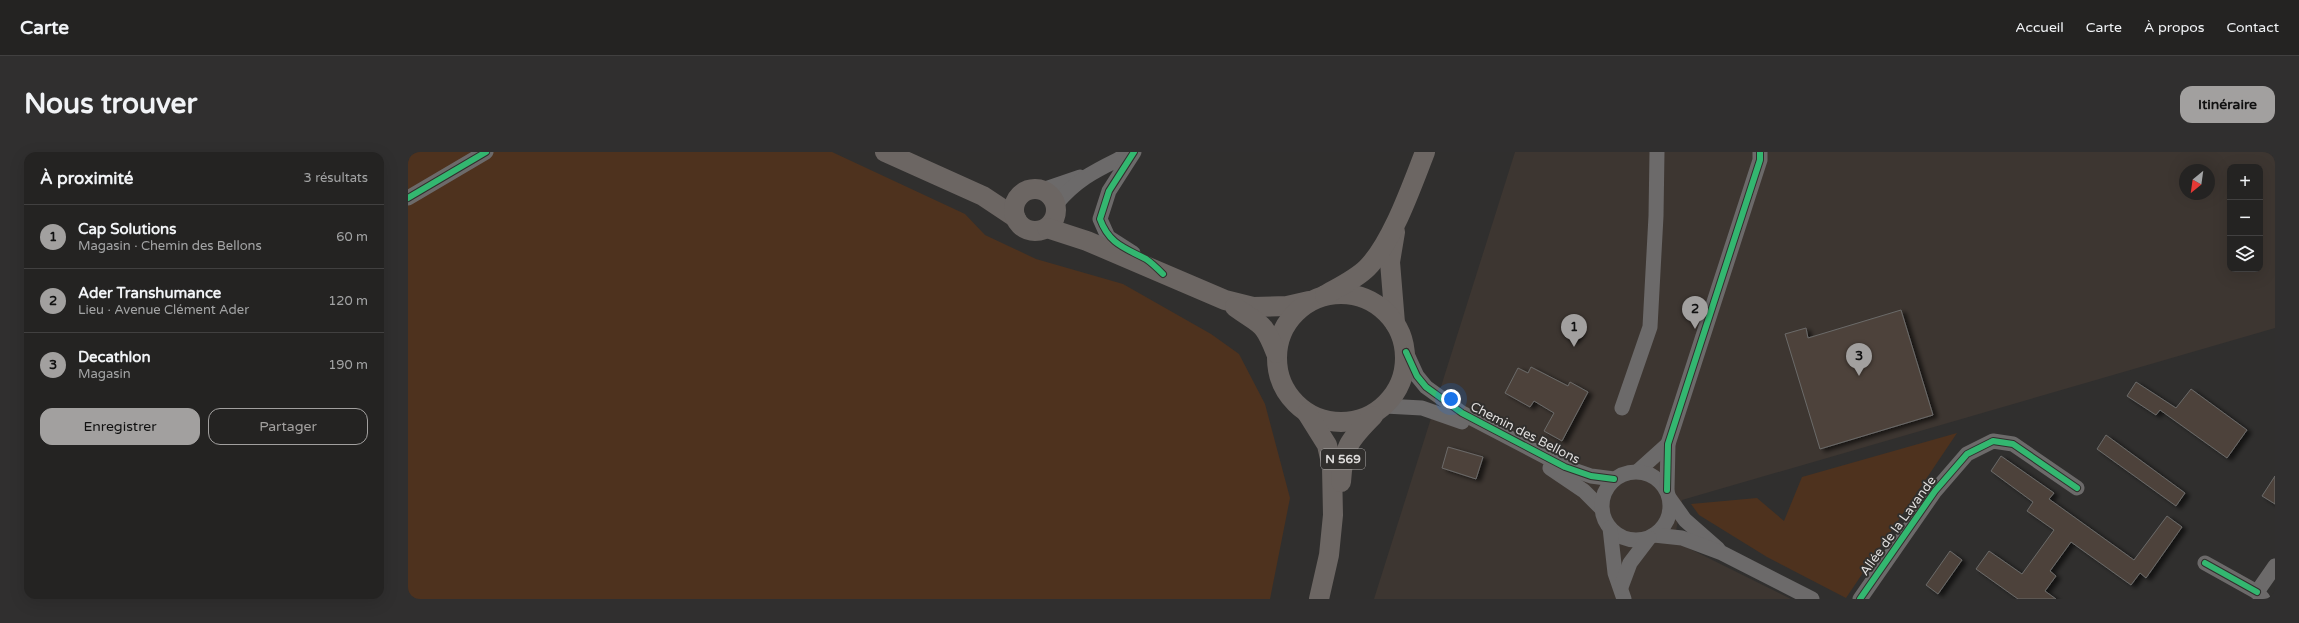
<!DOCTYPE html>
<html lang="fr">
<head>
<meta charset="utf-8">
<style>
  body { margin:0; font-family:"Varela Round",sans-serif; background:#302f2f; color:#f1f3f6 }
  .controls { position:absolute; right:12px; top:12px; display:grid; overflow:hidden; border-radius:8px; box-shadow:0 4px 16px #0002 }
  .controls button { width:36px; height:36px; display:grid; place-items:center; padding:0; border:0; border-bottom:1px solid #414040; background:#242322; color:#f1f3f6; font:20px sans-serif }
  .compass { position:absolute; left:1771px; top:12px; width:36px; height:36px; border-radius:50%; background:#242322; box-shadow:0 4px 16px #0002; rotate:209deg }
  .you { position:absolute; left:1043px; top:247px; width:14px; height:14px; margin:-10px; border:3px solid #fff; border-radius:50%; background:#1a73e8; box-shadow:0 0 0 6px #1a73e833 }
  .badge { display:grid; place-items:center; width:26px; height:26px; border-radius:50%; background:#a2a09f; color:#111; font-size:13px; font-weight:700 }
  .pin { position:absolute; translate:-50% -33px; filter:drop-shadow(0 1px 2px #0008) }
  .pin::after { content:''; position:absolute; top:21px; width:14px; height:12px; background:inherit; clip-path:polygon(0 0,100% 0,50% 100%) }
  .list { margin:0; padding:0; list-style:none }
  h2 { display:flex; justify-content:space-between; align-items:center; height:52px; margin:0; padding:0 16px; font-size:17px }
  h2 small { font-size:13px; font-weight:400; color:#a3a4a5 }
  .list li { display:grid; grid-template-columns:26px 1fr auto; gap:12px; align-items:center; box-sizing:border-box; height:64px; padding:0 16px; border-top:1px solid #414040 }
  .list b { display:block; font-size:15px; white-space:nowrap }
  .list p { margin:0; font-size:13px; white-space:nowrap; color:#a3a4a5 }
  .list em { font-size:13px; font-style:normal; color:#a3a4a5 }
  .actions { display:flex; gap:8px; padding:12px 16px }
  .actions a { flex:1; padding:9px 0; border:1px solid #a2a09f; border-radius:12px; text-align:center; font-size:14px; color:#a2a09f }
  .actions .main { background:#a2a09f; color:#111 }
  .icon { flex:none; width:22px; height:22px; fill:none; stroke:currentColor; stroke-width:2; stroke-linecap:round; stroke-linejoin:round }
  .map { position:relative; flex:none; width:1867px; height:447px; overflow:hidden; border-radius:12px }
  header { display:flex; align-items:center; gap:24px; box-sizing:border-box; height:56px; padding:0 20px; background:#242322; border-bottom:1px solid #414040 }
  header strong { font-size:19px }
  nav { display:flex; gap:22px; margin-inline-start:auto; font-size:14px }
  .intro { display:flex; align-items:center; justify-content:space-between; box-sizing:border-box; height:96px; padding:0 24px }
  h1 { margin:0; font-size:28px }
  .button { padding:10px 18px; border-radius:12px; background:#a2a09f; color:#111; font-size:14px; font-weight:700 }
  main { display:flex; gap:24px; padding:0 24px }
  aside { flex:1; background:#242322; border-radius:12px; box-shadow:0 4px 16px #0002 }
  .map>svg:first-child { display:block }
  .built { fill:#3d3631; fill-rule:evenodd }
  .green { fill:#4e321e }
  .building { fill:#4d433b; stroke:#6b6a69; filter:url(#shadow) }
  .lines { fill:none; stroke-linecap:round; stroke-linejoin:round }
  .minor { stroke:#6c6a6a; stroke-width:15 }
  .major { stroke:#6c6663; stroke-width:20 }
  .cycleway-casing { stroke:#312f2d; stroke-width:8 }
  .cycleway { stroke:#33b770; stroke-width:6 }
  .labels { text-anchor:middle; dominant-baseline:central; stroke-width:4; stroke-linejoin:round; paint-order:stroke }
  .shield { fill:#312f2d; stroke:#aba9a8; stroke-width:1 }
  .shield-label { font-size:12px; font-weight:bold; fill:#dfdddc }
  .street-label { font-size:13px; fill:#dfdddc; stroke:#312f2d }
</style>
</head>
<body>
<header>
<strong>Carte</strong>
<nav><a>Accueil</a><a>Carte</a><a>À propos</a><a>Contact</a></nav>
</header>
<div class="intro"><h1>Nous trouver</h1><a class="button">Itinéraire</a></div>
<main>
<aside>
<h2>À proximité<small>3 résultats</small></h2>
<ul class="list">
<li><span class="badge">1</span><div><b>Cap Solutions</b><p>Magasin · Chemin des Bellons</p></div><em>60 m</em></li>
<li><span class="badge">2</span><div><b>Ader Transhumance</b><p>Lieu · Avenue Clément Ader</p></div><em>120 m</em></li>
<li><span class="badge">3</span><div><b>Decathlon</b><p>Magasin</p></div><em>190 m</em></li>
</ul>
<div class="actions"><a class="main">Enregistrer</a><a>Partager</a></div>
</aside>
<div class="map">
<svg width="1867" height="447" viewBox="0 0 1867 447">
  <defs>
    <filter id="shadow"><feDropShadow dx="4.5" dy="2.5" stdDeviation="2" flood-color="#0009"/></filter>
  </defs>
  <rect width="100%" height="100%" fill="#302f2e"/>
  <path class="built" d="M1107,0H1867V176L1274,348L1266,389L1383,447H966ZM1822,15H1852V117H1822ZM1777,18H1801V42H1777Z"/>
  <g class="green">
    <polygon points="0,0 424,0 557,62 577,83 628,107 715,132 803,182 831,202 857,252 882,346 862,447 0,447"/>
    <polygon points="1549,281 1438,446 1359,405 1291,363 1283,352 1349,346 1376,369 1394,325"/>
  </g>
  <g class="building">
    <polygon points="1493,158 1525,263 1412,297 1377,182 1398,176 1400,186"/>
    <polygon points="1162,174 1172,179 1166,189 1157,184"/>
    <polygon points="1123,215 1160,234 1162,230 1180,240 1154,289 1136,279 1146,261 1126,249 1122,255 1097,241 1110,216 1120,221"/>
    <polygon points="1728,230 1768,256 1783,237 1839,278 1819,306 1752,258 1748,263 1719,244"/>
    <polygon points="1698,283 1777,341 1768,354 1689,297"/>
    <polygon points="1040,295 1075,305 1068,327 1034,316"/>
    <polygon points="1593,304 1646,341 1641,347 1726,408 1759,364 1774,375 1738,426 1732,421 1723,433 1663,390 1642,419 1648,424 1637,439 1648,447 1610,447 1568,417 1581,399 1614,422 1646,378 1619,359 1625,350 1583,319"/>
    <polygon points="1867,324 1867,352 1854,344"/>
    <polygon points="1542,399 1554,408 1530,442 1518,433"/>
  </g>
  <g class="lines">
    <g class="minor">
      <polyline points="634,38 672,25"/>
      <polyline points="0,46 78,0"/>
      <path d="M648,52C673,23 692,17 725,0"/>
      <polyline points="725,101 700,85 692,67 701,39 726,0"/>
      <polyline points="998,200 1009,224 1018,235 1054,261 1157,315 1183,324 1206,327"/>
      <polyline points="977,254 1014,256 1054,270"/>
      <polyline points="1214,256 1242,175 1248,64 1249,0"/>
      <polyline points="1142,316 1176,339 1194,357"/>
      <polyline points="1230,319 1260,292"/>
      <circle cx="1228" cy="354" r="34"/>
      <polyline points="1259,338 1260,292 1352,8 1352,0"/>
      <polyline points="1262,347 1277,368 1310,397"/>
      <polyline points="1202,376 1207,421 1216,447"/>
      <polyline points="1246,383 1274,386 1314,401 1404,447"/>
      <polyline points="1797,411 1849,440"/>
      <polyline points="1213,435 1222,411 1241,386"/>
      <polyline points="1452,447 1527,339 1559,302 1585,289 1605,292 1669,336"/>
      <polyline points="1855,447 1849,440 1867,414"/>
    </g>
    <g class="major">
      <polyline points="477,0 575,44 608,66"/>
      <circle cx="627" cy="58" r="21"/>
      <polyline points="639,76 679,89 817,148 845,155 879,154 901,149"/>
      <polyline points="987,80 982,110 987,171"/>
      <circle cx="933" cy="206" r="64"/>
      <path d="M917,143C931,135 948,127 959,116C984,91 1004,33 1017,0"/>
      <path d="M827,155C853,174 855,168 868,201"/>
      <polyline points="899,261 919,293 924,315 925,363 921,403 911,447"/>
      <path d="M933,330C935,296 941,288 965,264"/>
    </g>
    <defs>
      <g id="cycleway">
        <path d="M726,0L701,39L692,67C701,92 717,96 738,107C744,111 750,117 755,122"/>
        <polyline points="0,46 78,0"/>
        <polyline points="998,200 1009,224 1018,235 1054,261 1157,315 1183,324 1206,327"/>
        <polyline points="1259,338 1260,292 1352,8 1352,0"/>
        <polyline points="1797,411 1849,440"/>
        <polyline points="1452,447 1527,339 1559,302 1585,289 1605,292 1669,336"/>
      </g>
    </defs>
    <use href="#cycleway" class="cycleway-casing"/>
    <use href="#cycleway" class="cycleway"/>
  </g>
  <g class="labels">
    <rect class="shield" x="913" y="297" width="44" height="20" rx="3"/>
    <g class="shield-label">
      <text x="935" y="307">N 569</text>
    </g>
    <g class="street-label">
      <text transform="translate(1117 281) rotate(27)">Chemin des Bellons</text>
      <text transform="translate(1490 374) rotate(-54)">Allée de la Lavande</text>
    </g>
  </g>
</svg>
<div class="controls">
<button>+</button>
<button>−</button>
<button><svg class="icon" aria-label="layers" viewBox="0 0 24 24"><path d="M12 4l9 5-9 5-9-5zM3 14l9 5 9-5"/></svg></button>
</div>
<svg class="compass" viewBox="-18 -18 36 36"><path d="M0-13l5 13h-10z" fill="#e53935"/><path d="M0 13l5-13h-10z" fill="#a3a4a5"/></svg>
<div class="you"></div>
<div class="pin badge" style="left:1166px;top:195px">1</div>
<div class="pin badge" style="left:1287px;top:177px">2</div>
<div class="pin badge" style="left:1451px;top:224px">3</div>
</div>
</main>
</body>
</html>
